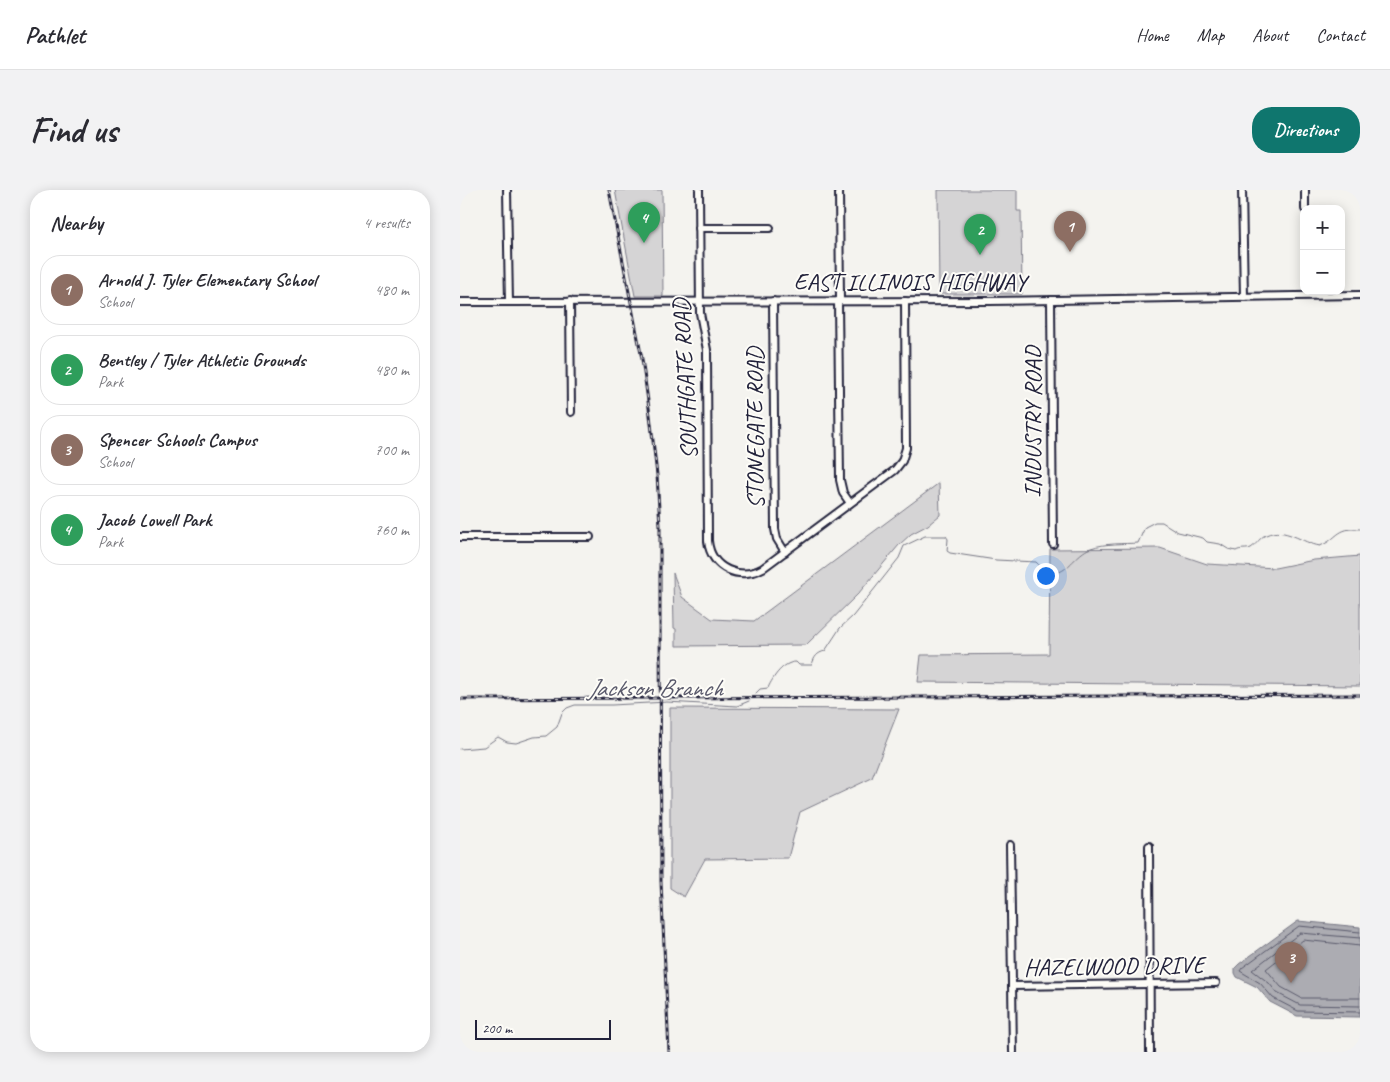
<!DOCTYPE html>
<html lang="en">
<head>
<meta charset="utf-8">
<style>
  body { margin:0; font-family:Caveat,sans-serif; background:#f2f2f3; color:#2b2b33 }
  .controls { position:absolute; right:15px; top:15px; display:grid; overflow:hidden; border-radius:10px; box-shadow:0 2px 12px #0003 }
  .controls button { width:45px; height:45px; display:grid; place-items:center; padding:0; border:0; border-bottom:1px solid #e1e1e2; background:#fff; color:#2b2b33; font:25px sans-serif }
  .scale { position:absolute; left:15px; bottom:12px; width:136px; box-sizing:border-box; padding-left:5px; border:2px solid #22223b; border-top:0; font-size:14px; line-height:18px; white-space:nowrap; color:#22223b; -webkit-text-stroke:4px #fdfcf7; paint-order:stroke }
  .you { position:absolute; left:585px; top:385px; width:18px; height:18px; margin:-12px; border:4px solid #fff; border-radius:50%; background:#1a73e8; box-shadow:0 0 0 8px #1a73e833 }
  .badge { display:grid; place-items:center; width:32px; height:32px; border-radius:50%; background:#0f766e; color:#fff; font-size:16px; font-weight:700 }
  .pin { position:absolute; translate:-50% -41px; filter:drop-shadow(0 1px 2px #0008) }
  .pin::after { content:''; position:absolute; top:26px; width:18px; height:15px; background:inherit; clip-path:polygon(0 0,100% 0,50% 100%) }
  .list { margin:0; padding:0; list-style:none }
  h2 { display:flex; justify-content:space-between; align-items:center; height:65px; margin:0; padding:0 20px; font-size:21px }
  h2 small { font-size:16px; font-weight:400; color:#7c7c81 }
  .list li { display:grid; grid-template-columns:32px 1fr auto; gap:15px; align-items:center; box-sizing:border-box; height:70px; margin:0 10px 10px; padding:0 10px; border:1px solid #e1e1e2; border-radius:20px }
  .list b { display:block; font-size:19px; white-space:nowrap }
  .list p { margin:0; font-size:16px; white-space:nowrap; color:#7c7c81 }
  .list em { font-size:16px; font-style:normal; color:#7c7c81 }
  .map { position:relative; flex:none; width:900px; height:862px; overflow:hidden; border-radius:20px }
  header { display:flex; align-items:center; gap:30px; box-sizing:border-box; height:70px; padding:0 25px; background:#fff; border-bottom:1px solid #e1e1e2 }
  header strong { font-size:24px }
  nav { display:flex; gap:28px; margin-inline-start:auto; font-size:18px }
  .intro { display:flex; align-items:center; justify-content:space-between; box-sizing:border-box; height:120px; padding:0 30px }
  h1 { margin:0; font-size:35px }
  .button { padding:12px 22px; border-radius:20px; background:#0f766e; color:#fff; font-size:18px; font-weight:700 }
  main { display:flex; gap:30px; padding:0 30px }
  aside { flex:1; background:#fff; border-radius:20px; box-shadow:0 2px 12px #0003 }
  .map>svg:first-child { display:block }
  .green { fill:#d5d4d5; stroke:#7c7b88 }
  .water { fill:#acacb2; stroke:#757582 }
  .lines { fill:none; stroke-linecap:round; stroke-linejoin:round }
  .shore { stroke:#59596b; stroke-width:1 }
  .stream { stroke:#757582; stroke-width:1 }
  .minor-casing { stroke:#22223b; stroke-width:10 }
  .minor { stroke:#fdfcf7; stroke-width:6 }
  .rail-casing { stroke:#22223b; stroke-width:3 }
  .rail { stroke:#fdfcf7; stroke-width:1; stroke-dasharray:4; stroke-linecap:butt }
  .labels { text-anchor:middle; dominant-baseline:central; stroke-width:4; stroke-linejoin:round; paint-order:stroke }
  .street-label { font-size:24px; fill:#22223b; stroke:#fdfcf7 }
  .water-label { font-size:25px; font-style:italic; fill:#59596b; stroke:#fdfcf7 }
</style>
</head>
<body>
<header>
<strong>Pathlet</strong>
<nav><a>Home</a><a>Map</a><a>About</a><a>Contact</a></nav>
</header>
<div class="intro"><h1>Find us</h1><a class="button">Directions</a></div>
<main>
<aside>
<h2>Nearby<small>4 results</small></h2>
<ul class="list">
<li><span class="badge" style="background:#8d6e63">1</span><div><b>Arnold J. Tyler Elementary School</b><p>School</p></div><em>480 m</em></li>
<li><span class="badge" style="background:#2e9e5b">2</span><div><b>Bentley / Tyler Athletic Grounds</b><p>Park</p></div><em>480 m</em></li>
<li><span class="badge" style="background:#8d6e63">3</span><div><b>Spencer Schools Campus</b><p>School</p></div><em>700 m</em></li>
<li><span class="badge" style="background:#2e9e5b">4</span><div><b>Jacob Lowell Park</b><p>Park</p></div><em>760 m</em></li>
</ul>
</aside>
<div class="map">
<svg width="900" height="862" viewBox="0 0 900 862">
  <rect width="100%" height="100%" fill="#f4f3ef"/>
  <filter id="ink" filterUnits="userSpaceOnUse"><feTurbulence type="fractalNoise" baseFrequency=".02" numOctaves="2"/><feDisplacementMap in="SourceGraphic" scale="10" xChannelSelector="R" yChannelSelector="G"/><feConvolveMatrix kernelMatrix="1 2 1 2 8 2 1 2 1" color-interpolation-filters="sRGB"/></filter>
  <g filter="url(#ink)">
    <g class="green">
      <polygon points="155,0 202,0 203,106 175,106"/>
      <polygon points="478,0 557,0 557,21 561,21 562,104 479,104"/>
      <polygon points="479,293 480,325 468,335 451,344 439,355 398,404 346,455 216,456 216,439 214,438 213,383 222,407 252,429 294,431"/>
      <polygon points="700,358 747,374 815,378 854,370 900,366 900,496 458,492 461,465 589,464 590,359"/>
      <polygon points="210,518 439,519 412,588 340,622 328,668 245,669 224,707 210,698"/>
    </g>
    <polygon class="water" points="838,731 900,737 900,827 837,826 810,812 797,797 777,787 775,783 775,778 779,774"/>
    <g class="lines">
      <g class="shore">
        <polyline points="900,742 839,736 782,778 780,781 800,793 813,808 838,821 900,822"/>
        <polyline points="900,748 840,743 792,780 809,793 817,803 840,815 900,816"/>
        <polyline points="900,756 843,750 806,779 821,797 841,808 900,808"/>
      </g>
      <g class="stream">
        <path d="M296,503L300,499L308,498C313,487 323,472 336,472L339,475H352C354,467 357,463 365,461L380,438L393,426L439,368L444,356L465,346H486L488,349L487,361L490,363L536,370L576,372C603,400 610,365 631,358C645,353 663,354 678,353L685,337L695,332H702L718,342L743,348L747,352L760,354L768,359L776,361C781,358 786,360 791,358C797,354 800,347 806,345C825,336 842,353 860,356C878,349 876,337 900,339"/>
        <polyline points="0,559 24,557 38,547 47,552 56,553 74,547 86,546 97,537 102,523 107,518 115,515 152,515 207,512 277,516 289,511"/>
      </g>
      <defs>
        <g id="minor">
          <polyline points="47,0 49,112"/>
          <path d="M239,0L240,123L247,160L248,351C251,379 280,391 303,378L435,280L442,271L446,258L445,111"/>
          <polyline points="379,0 380,111"/>
          <polyline points="782,0 784,107"/>
          <polyline points="845,0 845,19"/>
          <polyline points="239,38 310,38"/>
          <polyline points="591,110 593,354"/>
          <polyline points="110,111 111,222"/>
          <polyline points="313,111 315,339 317,349 325,362"/>
          <polyline points="378,111 380,290 383,303 390,313"/>
          <polyline points="0,112 530,111 900,105"/>
          <polyline points="0,347 130,347"/>
          <polyline points="550,655 553,862"/>
          <polyline points="689,656 690,862"/>
          <polyline points="552,796 756,793"/>
        </g>
      </defs>
      <use href="#minor" class="minor-casing"/>
      <use href="#minor" class="minor"/>
      <defs>
        <g id="rail">
          <polyline points="149,0 182,169 190,225 197,285 200,336 200,420 201,692 209,862"/>
          <polyline points="0,509 900,505"/>
        </g>
      </defs>
      <use href="#rail" class="rail-casing"/>
      <use href="#rail" class="rail"/>
    </g>
  </g>
  <g class="labels">
    <g class="street-label">
      <text x="450" y="92">EAST ILLINOIS HIGHWAY</text>
      <text transform="translate(225 189) rotate(-93)">SOUTHGATE ROAD</text>
      <text transform="translate(573 232) rotate(-90)">INDUSTRY ROAD</text>
      <text transform="translate(295 238) rotate(-90)">STONEGATE ROAD</text>
      <text transform="translate(654 776) rotate(-1)">HAZELWOOD DRIVE</text>
    </g>
    <g class="water-label">
      <text x="195" y="498">Jackson Branch</text>
    </g>
  </g>
</svg>
<div class="controls">
<button>+</button>
<button>−</button>
</div>
<div class="scale">200 m</div>
<div class="you"></div>
<div class="pin badge" style="left:610px;top:62px;background:#8d6e63">1</div>
<div class="pin badge" style="left:520px;top:65px;background:#2e9e5b">2</div>
<div class="pin badge" style="left:831px;top:793px;background:#8d6e63">3</div>
<div class="pin badge" style="left:184px;top:53px;background:#2e9e5b">4</div>
</div>
</main>
</body>
</html>
